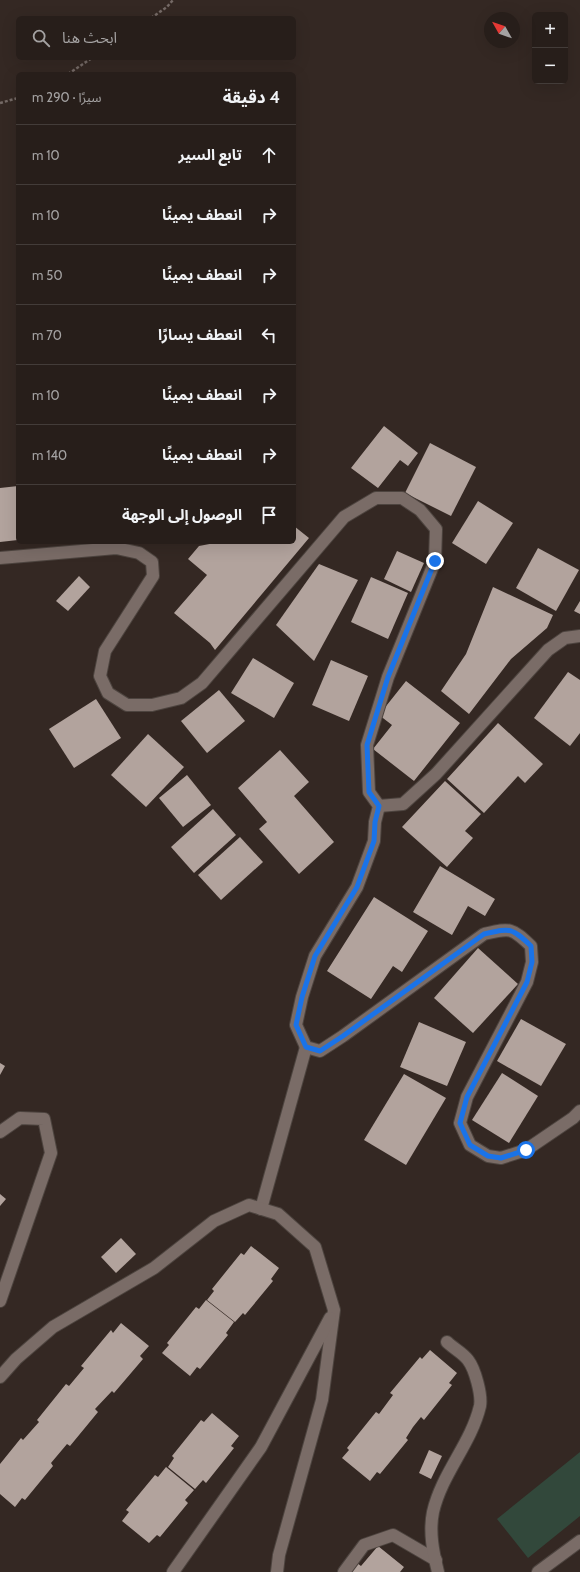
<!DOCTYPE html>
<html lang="ar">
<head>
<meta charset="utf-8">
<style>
  body { margin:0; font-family:Cabin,"Noto Sans Arabic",sans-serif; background:#332b27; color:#f1f3f6; direction:rtl }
  .controls { position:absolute; right:12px; top:12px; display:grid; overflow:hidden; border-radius:6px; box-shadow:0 4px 16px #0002 }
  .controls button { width:36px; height:36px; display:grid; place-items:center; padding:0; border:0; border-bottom:1px solid #433c39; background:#271e1a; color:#f1f3f6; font:20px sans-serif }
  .compass { position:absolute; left:484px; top:12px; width:36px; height:36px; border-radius:50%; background:#271e1a; box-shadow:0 4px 16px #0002; rotate:310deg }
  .stop { position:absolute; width:12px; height:12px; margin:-9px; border:3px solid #1a73e8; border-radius:50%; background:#fff }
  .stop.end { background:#1a73e8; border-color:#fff; box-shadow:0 1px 4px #0008 }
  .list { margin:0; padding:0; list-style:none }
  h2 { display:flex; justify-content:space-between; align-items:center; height:52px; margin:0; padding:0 16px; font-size:17px }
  h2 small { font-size:13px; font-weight:400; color:#a4a2a2 }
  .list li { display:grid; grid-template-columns:26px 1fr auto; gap:12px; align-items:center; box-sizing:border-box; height:60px; padding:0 16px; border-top:1px solid #433c39 }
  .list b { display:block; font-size:15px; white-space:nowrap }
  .list em { font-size:13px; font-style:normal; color:#a4a2a2 }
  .icon { flex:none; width:22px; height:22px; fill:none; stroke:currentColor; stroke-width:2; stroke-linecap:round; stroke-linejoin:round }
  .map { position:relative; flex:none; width:580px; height:1572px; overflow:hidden; direction:ltr }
  .search { position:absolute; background:#271e1a; box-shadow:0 4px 16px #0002; left:16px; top:16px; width:280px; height:44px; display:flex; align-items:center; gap:10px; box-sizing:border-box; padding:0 14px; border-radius:6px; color:#a4a2a2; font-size:15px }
  .panel { position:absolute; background:#271e1a; box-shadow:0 4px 16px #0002; left:16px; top:72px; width:280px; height:472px; border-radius:6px; direction:rtl }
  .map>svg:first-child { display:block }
  .green { fill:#32483b }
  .building { fill:#b2a39d }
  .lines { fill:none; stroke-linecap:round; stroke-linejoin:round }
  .service-casing { stroke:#4d443f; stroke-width:14 }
  .minor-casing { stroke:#4d443f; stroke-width:14 }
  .path { stroke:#756a66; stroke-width:2.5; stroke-dasharray:3 2; stroke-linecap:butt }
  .service { stroke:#7a6c67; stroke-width:12 }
  .minor { stroke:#7a6c67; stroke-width:12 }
  .route { stroke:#1a73e8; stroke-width:5 }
</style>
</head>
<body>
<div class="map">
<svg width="580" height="1572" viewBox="0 0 580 1572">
  <rect width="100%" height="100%" fill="#342823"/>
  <polygon class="green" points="580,1452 580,1516 528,1558 497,1519"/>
  <g class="building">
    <polygon points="384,426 418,453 408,466 400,460 378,488 351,468"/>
    <polygon points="430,443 476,467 451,516 405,493"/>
    <polygon points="18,486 18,540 0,542 0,488"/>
    <polygon points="478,501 513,523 486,564 452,543"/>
    <polygon points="294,526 309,538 215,650 210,643 174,613 207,575 188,559 199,546 220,542 294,542"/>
    <polygon points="538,548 579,570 556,611 516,588"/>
    <polygon points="397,551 424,563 411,592 384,579"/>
    <polygon points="319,564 358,580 314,661 276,625"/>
    <polygon points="79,576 90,587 68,611 56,601"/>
    <polygon points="371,577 408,593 388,639 351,622"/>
    <polygon points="493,587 553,615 547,628 511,659 469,714 441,691 466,654"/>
    <polygon points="580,601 580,614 574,611"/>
    <polygon points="253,658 294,683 274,718 231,693"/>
    <polygon points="331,660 368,676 349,721 312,705"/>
    <polygon points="568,672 580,680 580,733 570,746 534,718"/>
    <polygon points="406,681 460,723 414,781 373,749 392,725 379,715"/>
    <polygon points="219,690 245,721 207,753 181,721"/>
    <polygon points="96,699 121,738 74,768 49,729"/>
    <polygon points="498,723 543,764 525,783 518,776 484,813 447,779"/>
    <polygon points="148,734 184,767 146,807 111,775"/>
    <polygon points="280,750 309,782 294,796 334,842 299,874 259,829 267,822 238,788"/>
    <polygon points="187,775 211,805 183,827 159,798"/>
    <polygon points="445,781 481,814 465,831 473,838 447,867 402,827"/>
    <polygon points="213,809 236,835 194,873 171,847"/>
    <polygon points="240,837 263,862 221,900 198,875"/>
    <polygon points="440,866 495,899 485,916 468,906 452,935 413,912"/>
    <polygon points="374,897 428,931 402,972 393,966 371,999 327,971"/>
    <polygon points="478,948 518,984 473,1033 434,998"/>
    <polygon points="521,1019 566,1044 541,1086 497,1061"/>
    <polygon points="419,1022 466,1042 447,1086 400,1067"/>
    <polygon points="0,1063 5,1066 0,1075"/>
    <polygon points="502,1073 538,1096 509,1143 472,1120"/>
    <polygon points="404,1074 446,1098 406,1165 364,1140"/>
    <polygon points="0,1194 6,1199 0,1206"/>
    <polygon points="121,1238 136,1254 116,1273 101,1257"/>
    <polygon points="251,1246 279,1268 271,1279 273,1281 245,1315 243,1313 235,1322 207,1300 214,1291 212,1289 241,1253 244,1255"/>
    <polygon points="206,1300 234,1322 226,1333 228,1335 200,1369 197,1367 190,1376 162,1353 169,1345 167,1343 196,1307 199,1309"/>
    <polygon points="121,1323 149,1346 140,1356 143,1359 114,1393 112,1391 95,1409 98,1412 70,1446 67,1444 51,1463 53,1466 25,1500 22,1498 15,1507 0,1494 0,1464 21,1438 23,1440 39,1422 37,1420 66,1384 69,1386 84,1368 81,1366 111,1330 113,1333"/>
    <polygon points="430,1350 457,1373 449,1383 452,1385 424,1420 421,1417 413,1427 406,1438 408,1440 380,1474 377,1472 370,1481 342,1458 349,1450 347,1448 376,1412 379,1414 393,1395 390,1393 420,1357 422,1359"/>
    <polygon points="212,1413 239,1436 231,1446 234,1448 206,1483 203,1480 195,1489 168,1467 174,1458 172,1456 201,1420 204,1422"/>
    <polygon points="429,1450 442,1456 431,1479 419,1473"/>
    <polygon points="166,1467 194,1490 185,1500 188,1503 160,1537 157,1535 149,1543 122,1521 129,1512 126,1510 155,1475 158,1477"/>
    <polygon points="378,1546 404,1567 400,1572 350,1572 357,1563 361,1566"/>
  </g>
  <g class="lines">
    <defs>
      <g id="service">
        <polyline points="344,1572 364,1545 393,1535 436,1560"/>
        <path d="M438,1572C433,1552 429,1532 433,1512C442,1473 471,1444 480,1406C482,1395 475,1369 468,1360C463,1353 453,1348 447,1342"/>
      </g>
      <g id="minor">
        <path d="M0,558L116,548L139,553L152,562L153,576L105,651L100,676L108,693L127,705H152L181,698L202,683L344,517L376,498H402L420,510L436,529L435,561L388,677L367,745L369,792L379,806L375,822L374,841L357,887L315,956L302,997L296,1025L306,1047L320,1051L343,1036L484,934C510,928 511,927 531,946L532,962L527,982L467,1097L460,1123L470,1145L488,1156L501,1158L526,1150L573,1118L580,1111"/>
        <polyline points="379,806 403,804 436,774 548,650 565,638 580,636"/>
        <polyline points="0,1132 20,1118 44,1119 51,1153 0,1301"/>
        <polyline points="261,1209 306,1047"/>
        <polyline points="0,1377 16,1359 53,1327 154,1268 214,1221 249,1205 278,1214 315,1247 334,1310 322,1400 279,1555 277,1572"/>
        <polyline points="173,1572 261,1447 330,1318"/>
        <polyline points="538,1572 580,1541"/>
      </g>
    </defs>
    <use href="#service" class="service-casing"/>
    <use href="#minor" class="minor-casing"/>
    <g class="path">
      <polyline points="151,18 167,7 173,0"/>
      <polyline points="68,74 92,58"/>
      <polyline points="0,103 18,98"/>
    </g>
    <use href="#service" class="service"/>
    <use href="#minor" class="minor"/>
  </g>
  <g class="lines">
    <path class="route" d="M435,561L388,677L367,745L369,792L379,806L375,822L374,841L357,887L315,956L302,997L296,1025L306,1047L320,1051L343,1036L484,934C511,928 511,927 531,946L532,962L527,982L467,1097L460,1123L470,1145L488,1156L501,1158L526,1150"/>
  </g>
</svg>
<div class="controls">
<button>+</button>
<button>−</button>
</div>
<svg class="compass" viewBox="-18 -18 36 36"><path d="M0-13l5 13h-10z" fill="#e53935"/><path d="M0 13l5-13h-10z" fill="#a4a2a2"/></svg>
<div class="stop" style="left:526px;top:1150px"></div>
<div class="stop end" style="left:435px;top:561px"></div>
<div class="search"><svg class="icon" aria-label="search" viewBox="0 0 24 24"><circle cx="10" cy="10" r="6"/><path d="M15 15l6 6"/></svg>ابحث هنا</div>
<section class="panel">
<h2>4 دقيقة<small>سيرًا · 290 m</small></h2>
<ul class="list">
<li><svg class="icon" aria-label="ahead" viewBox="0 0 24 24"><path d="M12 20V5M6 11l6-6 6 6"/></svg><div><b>تابع السير</b></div><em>10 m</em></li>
<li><svg class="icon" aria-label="right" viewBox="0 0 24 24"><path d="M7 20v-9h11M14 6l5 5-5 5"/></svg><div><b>انعطف يمينًا</b></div><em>10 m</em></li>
<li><svg class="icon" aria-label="right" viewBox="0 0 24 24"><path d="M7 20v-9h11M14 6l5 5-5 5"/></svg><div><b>انعطف يمينًا</b></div><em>50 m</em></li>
<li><svg class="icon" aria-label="left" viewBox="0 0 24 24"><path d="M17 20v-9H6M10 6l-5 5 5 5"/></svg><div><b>انعطف يسارًا</b></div><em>70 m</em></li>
<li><svg class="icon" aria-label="right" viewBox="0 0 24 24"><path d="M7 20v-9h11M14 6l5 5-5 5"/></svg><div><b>انعطف يمينًا</b></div><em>10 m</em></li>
<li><svg class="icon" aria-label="right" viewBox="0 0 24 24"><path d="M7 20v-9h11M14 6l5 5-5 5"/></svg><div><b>انعطف يمينًا</b></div><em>140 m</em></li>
<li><svg class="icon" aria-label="arrive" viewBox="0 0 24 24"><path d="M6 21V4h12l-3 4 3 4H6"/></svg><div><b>الوصول إلى الوجهة</b></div></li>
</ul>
</section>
</div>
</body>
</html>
